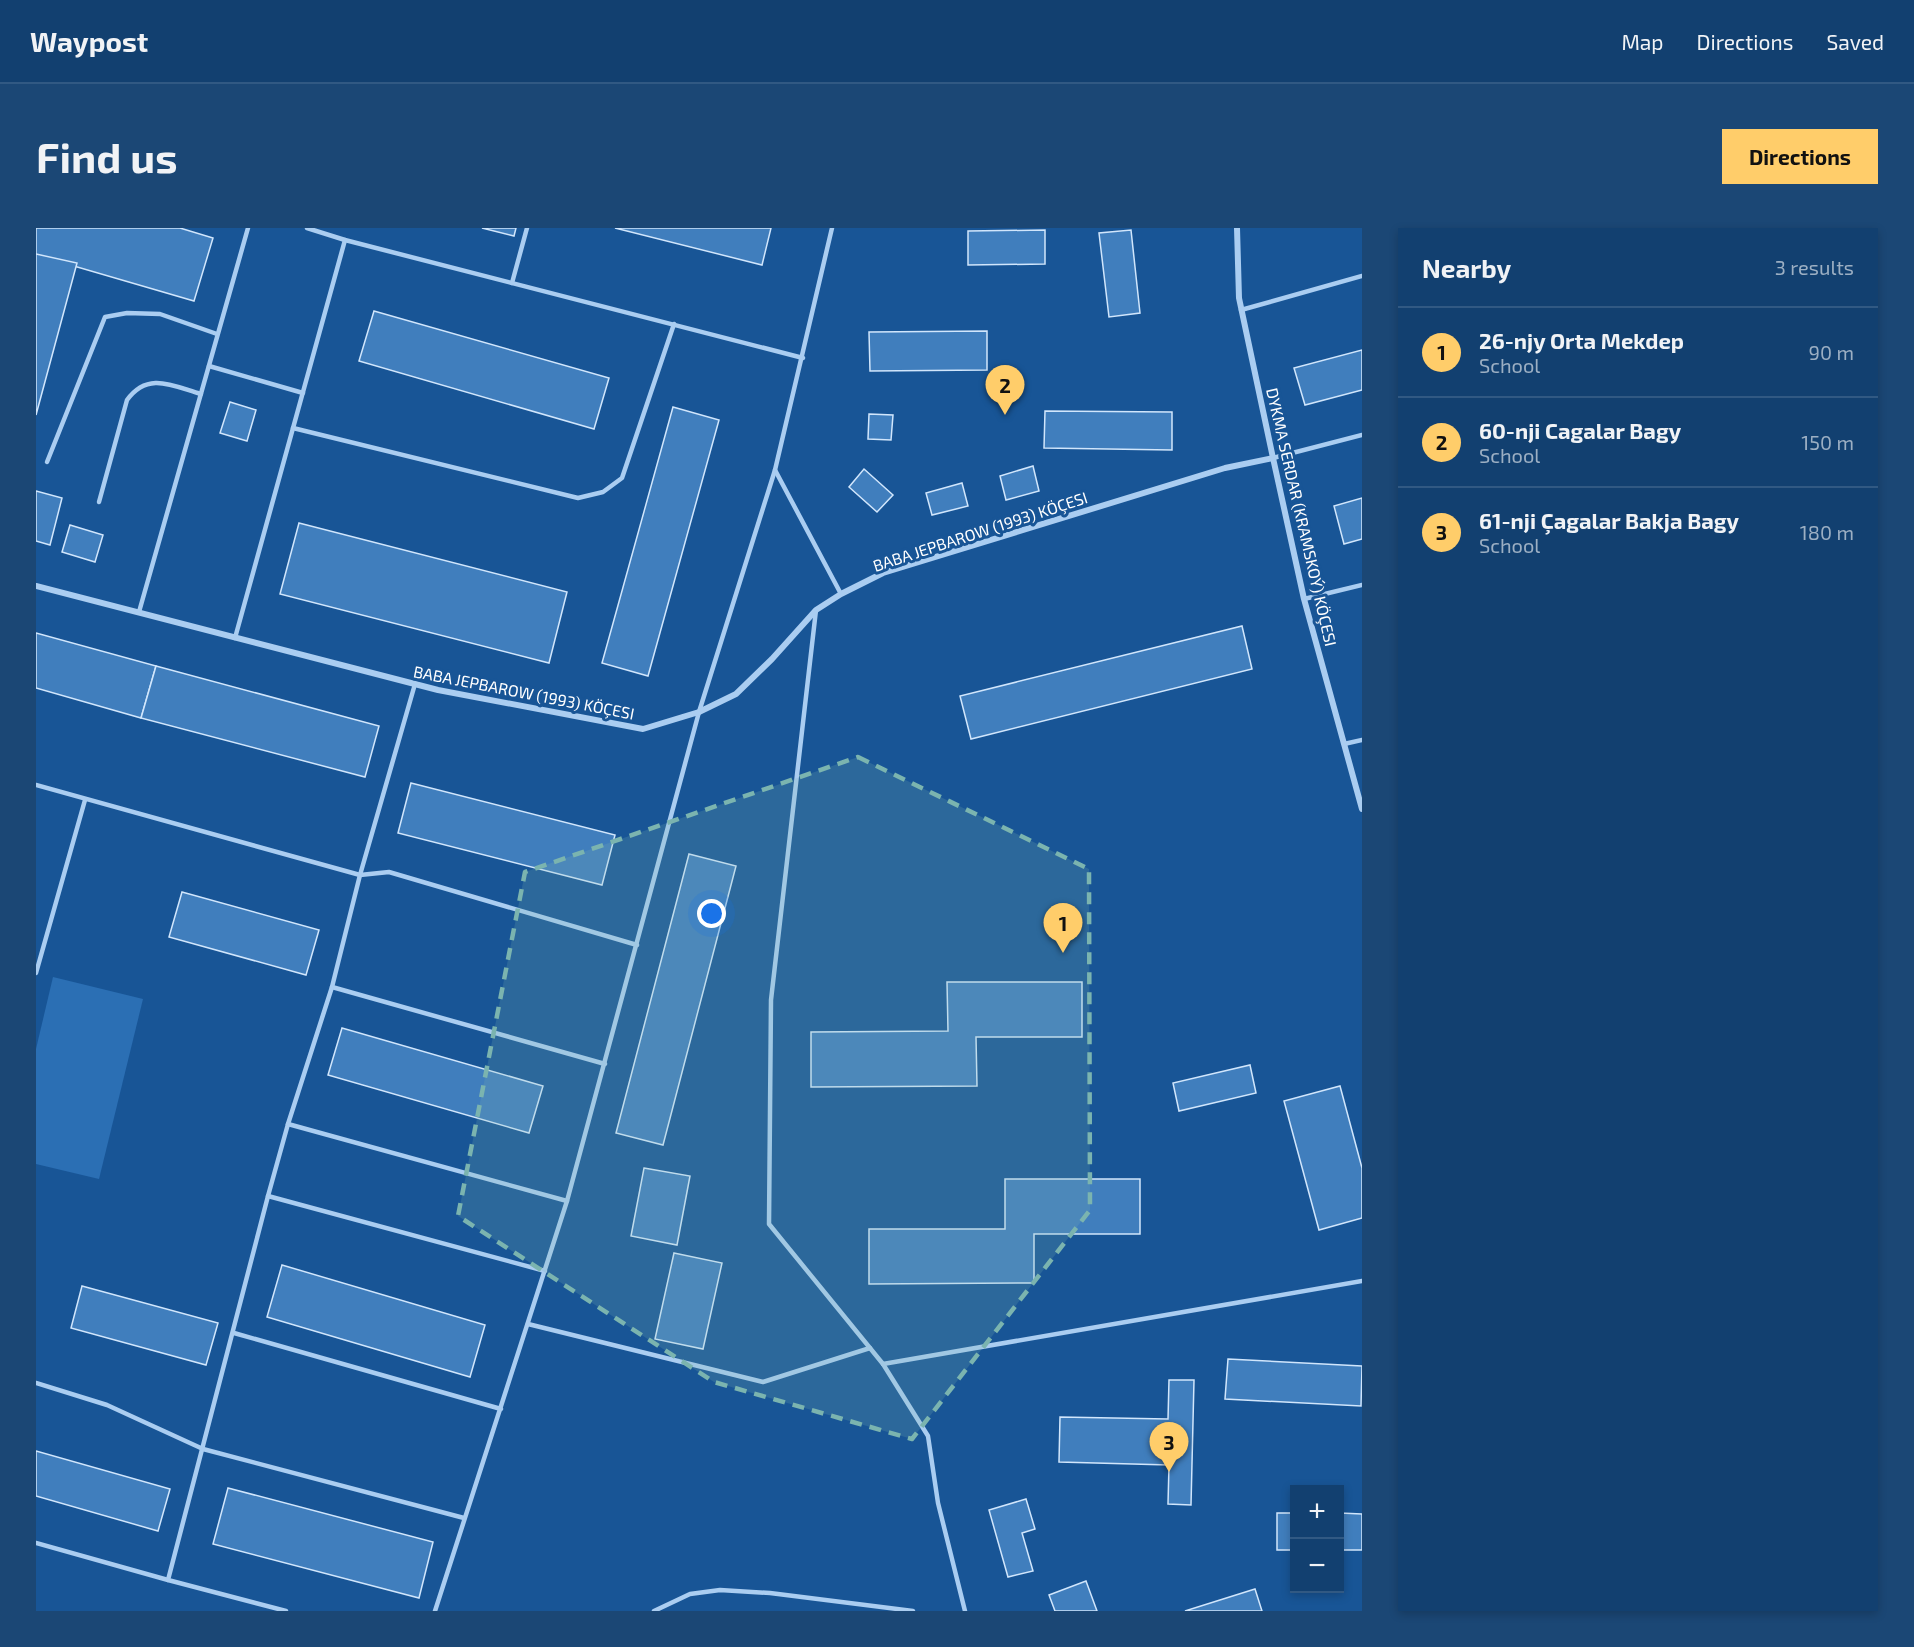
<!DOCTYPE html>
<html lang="en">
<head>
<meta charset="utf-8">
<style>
  body { margin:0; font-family:"Exo 2",sans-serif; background:#1b4775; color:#f1f3f6 }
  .controls { position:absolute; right:18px; bottom:18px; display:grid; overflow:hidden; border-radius:0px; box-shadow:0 3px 9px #0003 }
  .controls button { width:54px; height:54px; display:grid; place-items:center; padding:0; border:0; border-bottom:2px solid #315983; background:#124070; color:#f1f3f6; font:30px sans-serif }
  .you { position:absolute; left:676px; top:686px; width:21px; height:21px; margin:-15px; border:4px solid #fff; border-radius:50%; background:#1a73e8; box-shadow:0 0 0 9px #1a73e833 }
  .badge { display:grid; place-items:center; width:39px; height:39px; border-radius:50%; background:#ffcd6a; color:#111; font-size:20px; font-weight:700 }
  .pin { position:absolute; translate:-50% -50px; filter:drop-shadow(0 2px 3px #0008) }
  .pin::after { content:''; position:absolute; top:32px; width:21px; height:18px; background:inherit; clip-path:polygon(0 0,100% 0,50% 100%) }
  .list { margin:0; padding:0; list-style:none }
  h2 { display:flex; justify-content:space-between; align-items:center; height:78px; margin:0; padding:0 24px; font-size:26px }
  h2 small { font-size:20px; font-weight:400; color:#9cafc3 }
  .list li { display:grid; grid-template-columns:39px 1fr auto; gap:18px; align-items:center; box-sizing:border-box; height:90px; padding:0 24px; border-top:2px solid #315983 }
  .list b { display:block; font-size:22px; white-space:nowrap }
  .list p { margin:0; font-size:20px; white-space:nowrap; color:#9cafc3 }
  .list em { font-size:20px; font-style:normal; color:#9cafc3 }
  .map { position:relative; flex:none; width:1326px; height:1383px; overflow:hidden; border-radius:0px }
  header { display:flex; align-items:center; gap:36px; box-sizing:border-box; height:84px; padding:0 30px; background:#124070; border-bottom:2px solid #315983 }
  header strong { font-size:28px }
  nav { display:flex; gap:33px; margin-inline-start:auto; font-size:21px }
  .intro { display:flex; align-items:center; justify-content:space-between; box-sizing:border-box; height:144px; padding:0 36px }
  h1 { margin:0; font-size:42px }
  .button { padding:15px 27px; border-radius:0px; background:#ffcd6a; color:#111; font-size:21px; font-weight:700 }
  main { display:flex; gap:36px; padding:0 36px }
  aside { flex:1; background:#124070; border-radius:0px; box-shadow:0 3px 9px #0003 }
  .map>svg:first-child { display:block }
  .green { fill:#2b6fb4 }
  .building { fill:#407ebd; stroke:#d1e6fc; stroke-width:1.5 }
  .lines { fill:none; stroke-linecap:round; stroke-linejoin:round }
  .lane { stroke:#aacdf1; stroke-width:4.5 }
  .street { stroke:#aacdf1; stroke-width:6 }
  .marked { fill:#7bb4af; fill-opacity:0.2; stroke:#7bb4af; stroke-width:4.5; stroke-dasharray:12 8; stroke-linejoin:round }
  .labels { text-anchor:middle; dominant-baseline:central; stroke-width:6; stroke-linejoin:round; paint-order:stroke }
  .street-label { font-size:16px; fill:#fff; stroke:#185596 }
</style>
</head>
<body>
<header>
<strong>Waypost</strong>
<nav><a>Map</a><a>Directions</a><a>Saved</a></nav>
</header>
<div class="intro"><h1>Find us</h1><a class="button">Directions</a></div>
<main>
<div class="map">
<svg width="1326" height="1383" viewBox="0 0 1326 1383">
  <rect width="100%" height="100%" fill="#185596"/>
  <polygon class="green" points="17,749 107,771 63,951 0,936 0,821"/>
  <g class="building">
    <polygon points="0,0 144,0 177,10 158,73 0,27"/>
    <polygon points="446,0 480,0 478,8"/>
    <polygon points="579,0 735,0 726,37"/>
    <polygon points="1009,2 1009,36 932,37 932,3"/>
    <polygon points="1095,2 1104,85 1073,89 1063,5"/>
    <polygon points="0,26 41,35 0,187"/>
    <polygon points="338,83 573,150 558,201 323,133"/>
    <polygon points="951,103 951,142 834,143 833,104"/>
    <polygon points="1326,122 1326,162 1269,177 1258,140"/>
    <polygon points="194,174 220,182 211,213 184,205"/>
    <polygon points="637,179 683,192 612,448 566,435"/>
    <polygon points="1009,183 1136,184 1136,222 1008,220"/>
    <polygon points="833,186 857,187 855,212 832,211"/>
    <polygon points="997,238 1003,263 970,272 964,248"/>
    <polygon points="828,241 857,267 841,284 813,259"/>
    <polygon points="926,255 932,278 896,287 890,265"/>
    <polygon points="0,263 26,270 14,317 0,313"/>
    <polygon points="1326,270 1326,311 1308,316 1298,278"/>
    <polygon points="263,295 531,364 513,435 244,366"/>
    <polygon points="34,297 67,307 59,334 26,324"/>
    <polygon points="1206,398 1216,441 935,511 924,468"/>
    <polygon points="0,405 120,438 105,490 0,460"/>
    <polygon points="120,438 343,498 329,549 105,490"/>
    <polygon points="375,555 579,607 566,657 362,605"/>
    <polygon points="653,626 700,638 627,917 580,905"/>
    <polygon points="146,664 283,702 270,747 133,709"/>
    <polygon points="911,754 1046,754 1046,809 940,809 941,858 775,859 775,804 912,803"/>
    <polygon points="306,800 507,858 493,905 292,847"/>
    <polygon points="1214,837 1220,865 1143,883 1137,855"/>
    <polygon points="1304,858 1326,940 1326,990 1283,1002 1248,873"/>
    <polygon points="608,940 654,948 641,1017 595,1008"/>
    <polygon points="969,951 1104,951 1104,1006 998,1006 998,1055 833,1056 833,1001 969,1001"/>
    <polygon points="638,1025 686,1035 667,1121 619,1111"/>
    <polygon points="246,1037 449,1097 434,1149 231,1089"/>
    <polygon points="46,1058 182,1095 170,1137 35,1100"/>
    <polygon points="1192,1131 1326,1138 1325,1178 1189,1171"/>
    <polygon points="1133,1152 1158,1152 1155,1277 1132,1276 1133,1237 1023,1234 1024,1189 1132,1191"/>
    <polygon points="0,1223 134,1261 122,1303 0,1268"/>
    <polygon points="192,1260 397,1314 383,1370 177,1316"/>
    <polygon points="990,1271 999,1301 986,1305 997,1343 972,1349 953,1282"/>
    <rect x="1241" y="1285" width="17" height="37"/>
    <polygon points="1304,1285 1326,1286 1326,1322 1304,1322"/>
    <polygon points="1050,1353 1061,1383 1019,1383 1013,1367"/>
    <polygon points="1219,1361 1226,1383 1149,1383"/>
  </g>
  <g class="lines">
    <g class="lane">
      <polyline points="271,0 309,12 767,130"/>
      <polyline points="796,0 739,242 805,366"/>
      <polyline points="476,55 491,0"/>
      <polyline points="1205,82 1326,48"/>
      <polyline points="173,138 267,165"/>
      <polyline points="257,200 542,270 567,264 586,250 638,96"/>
      <polyline points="1237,230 1326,207"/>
      <polyline points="11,234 69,89 91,85 124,86 181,106"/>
      <path d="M63,274L91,172C112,143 137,158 165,166"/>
      <polyline points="1268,371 1326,357"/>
      <polyline points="780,382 735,772 733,996 847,1136 892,1208 902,1275 929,1383"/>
      <polyline points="103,384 212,0"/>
      <polyline points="199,410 309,12"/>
      <polyline points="1308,516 1326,512"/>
      <polyline points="0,557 324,647 353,644 601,717"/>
      <polyline points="0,745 49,572"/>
      <polyline points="296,759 569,836"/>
      <polyline points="252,896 531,973"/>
      <polyline points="232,968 509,1043"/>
      <polyline points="492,1096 727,1154 834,1120"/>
      <polyline points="198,1105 465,1181"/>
      <polyline points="847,1136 1326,1053"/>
      <polyline points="0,1155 71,1177 167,1221 428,1290"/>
      <polyline points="0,1315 132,1352"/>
      <polyline points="250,1383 132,1352 232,968 252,896 296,759 324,647 379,456"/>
      <polyline points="399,1383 531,973 663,484 739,242"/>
      <polyline points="618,1383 654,1366 684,1362 734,1365 877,1383"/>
    </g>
    <g class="street">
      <polyline points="1201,0 1203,70 1237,230 1268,371 1326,581"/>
      <polyline points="0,358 402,462 607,501 663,484 700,466 736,431 780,382 805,366 847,345 1189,240 1237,230"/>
    </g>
  </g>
  <path class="marked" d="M822,529L1053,641L1054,982L876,1211L678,1154L422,988L489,644Z"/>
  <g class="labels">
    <g class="street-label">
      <text transform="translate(1266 289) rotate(77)">DYKMA SERDAR (KRAMSKOÝ) KÖÇESI</text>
      <text transform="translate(944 303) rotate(-18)">BABA JEPBAROW (1993) KÖÇESI</text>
      <text transform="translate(488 464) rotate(11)">BABA JEPBAROW (1993) KÖÇESI</text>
    </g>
  </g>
</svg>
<div class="controls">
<button>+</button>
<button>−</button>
</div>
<div class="you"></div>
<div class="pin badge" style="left:1027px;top:725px">1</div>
<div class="pin badge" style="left:969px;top:187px">2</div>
<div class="pin badge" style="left:1133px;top:1244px">3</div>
</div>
<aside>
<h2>Nearby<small>3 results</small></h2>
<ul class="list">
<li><span class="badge">1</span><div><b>26-njy Orta Mekdep</b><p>School</p></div><em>90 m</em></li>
<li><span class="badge">2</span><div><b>60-nji Cagalar Bagy</b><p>School</p></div><em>150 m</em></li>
<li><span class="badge">3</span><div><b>61-nji Çagalar Bakja Bagy</b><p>School</p></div><em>180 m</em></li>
</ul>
</aside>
</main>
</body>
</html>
